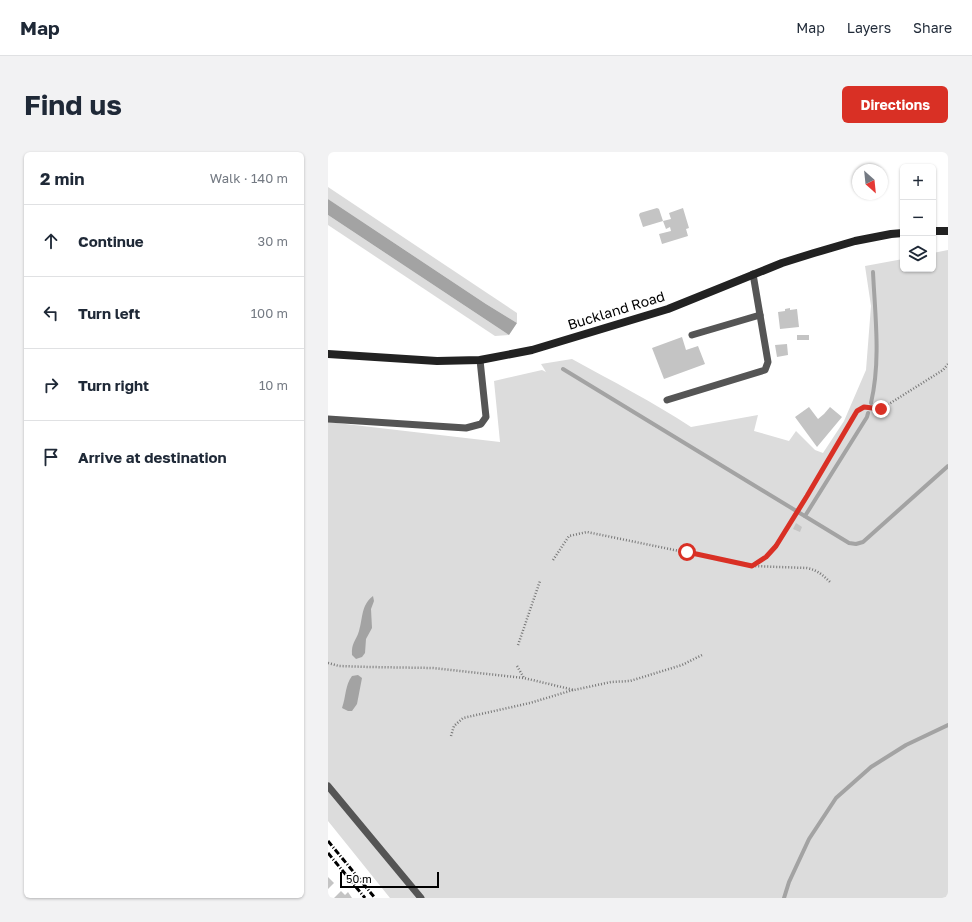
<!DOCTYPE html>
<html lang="en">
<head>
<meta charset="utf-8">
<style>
  body { margin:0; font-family:"Golos Text",sans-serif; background:#f2f2f3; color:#1f2937 }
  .controls { position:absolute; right:12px; top:12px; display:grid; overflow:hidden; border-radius:6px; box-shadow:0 1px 3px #0004 }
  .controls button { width:36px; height:36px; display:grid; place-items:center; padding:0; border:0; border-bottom:1px solid #e0e1e3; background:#fff; color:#1f2937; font:20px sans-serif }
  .compass { position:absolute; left:524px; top:12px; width:36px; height:36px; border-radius:50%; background:#fff; box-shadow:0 1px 3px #0004; rotate:153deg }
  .scale { position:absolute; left:12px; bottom:10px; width:99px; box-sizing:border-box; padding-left:4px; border:2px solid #000; border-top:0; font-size:11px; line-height:14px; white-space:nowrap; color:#000; -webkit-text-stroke:3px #fff; paint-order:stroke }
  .stop { position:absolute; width:12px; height:12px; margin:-9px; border:3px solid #d93025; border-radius:50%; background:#fff }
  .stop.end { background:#d93025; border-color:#fff; box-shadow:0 1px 4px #0008 }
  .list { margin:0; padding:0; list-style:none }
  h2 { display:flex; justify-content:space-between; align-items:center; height:52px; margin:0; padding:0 16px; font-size:17px }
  h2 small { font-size:13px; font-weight:400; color:#747a83 }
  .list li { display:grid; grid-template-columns:26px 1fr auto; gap:12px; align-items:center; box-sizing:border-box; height:72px; padding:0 16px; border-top:1px solid #e0e1e3 }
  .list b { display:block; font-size:15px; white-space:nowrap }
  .list em { font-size:13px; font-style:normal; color:#747a83 }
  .icon { flex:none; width:22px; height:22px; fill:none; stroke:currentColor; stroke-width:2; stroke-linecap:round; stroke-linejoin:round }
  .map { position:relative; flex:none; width:620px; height:746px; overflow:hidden; border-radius:6px }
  header { display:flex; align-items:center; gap:24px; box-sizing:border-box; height:56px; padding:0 20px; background:#fff; border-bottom:1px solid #e0e1e3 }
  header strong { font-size:19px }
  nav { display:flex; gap:22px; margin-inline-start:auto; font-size:14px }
  .intro { display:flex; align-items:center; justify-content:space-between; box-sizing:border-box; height:96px; padding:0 24px }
  h1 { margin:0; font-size:28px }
  .button { padding:10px 18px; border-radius:6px; background:#d93025; color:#fff; font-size:14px; font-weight:700 }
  main { display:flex; gap:24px; padding:0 24px }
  aside { flex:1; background:#fff; border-radius:6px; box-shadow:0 1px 3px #0004 }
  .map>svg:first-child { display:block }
  .green { fill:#dcdcdc }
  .water { fill:#a3a3a3 }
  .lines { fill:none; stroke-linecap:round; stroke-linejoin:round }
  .stream { stroke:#a3a3a3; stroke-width:4 }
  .building { fill:#c4c4c4 }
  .path { stroke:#777; stroke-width:2.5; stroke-dasharray:1 2; stroke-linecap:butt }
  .service { stroke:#555; stroke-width:7 }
  .secondary { stroke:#222; stroke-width:8 }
  .rail { stroke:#000; stroke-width:3; stroke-dasharray:6 2 1 2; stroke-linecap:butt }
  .route { stroke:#d93025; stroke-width:5 }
  .labels { text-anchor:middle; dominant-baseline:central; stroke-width:4; stroke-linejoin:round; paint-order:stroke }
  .street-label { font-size:14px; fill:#000; stroke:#fff }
</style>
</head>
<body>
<header>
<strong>Map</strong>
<nav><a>Map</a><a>Layers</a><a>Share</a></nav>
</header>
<div class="intro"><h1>Find us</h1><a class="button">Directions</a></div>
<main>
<aside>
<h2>2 min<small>Walk · 140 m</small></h2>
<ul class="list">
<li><svg class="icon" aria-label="ahead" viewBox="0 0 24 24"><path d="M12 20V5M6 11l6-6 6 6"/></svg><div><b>Continue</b></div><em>30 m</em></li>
<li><svg class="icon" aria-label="left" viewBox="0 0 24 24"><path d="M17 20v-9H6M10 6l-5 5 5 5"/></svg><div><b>Turn left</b></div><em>100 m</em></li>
<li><svg class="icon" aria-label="right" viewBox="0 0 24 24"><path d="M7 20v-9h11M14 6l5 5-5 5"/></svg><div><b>Turn right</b></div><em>10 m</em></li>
<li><svg class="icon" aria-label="arrive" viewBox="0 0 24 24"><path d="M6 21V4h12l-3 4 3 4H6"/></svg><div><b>Arrive at destination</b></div></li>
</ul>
</aside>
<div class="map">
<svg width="620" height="746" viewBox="0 0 620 746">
  <rect width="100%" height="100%" fill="#fff"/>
  <g class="green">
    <polygon points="0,35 189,161 189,171 158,152 0,47"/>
    <polygon points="0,63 181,183 167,184 0,73"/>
    <path d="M620,98V746H62L0,669V270L172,290L166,229L214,218L218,220L213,212L244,207C284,229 325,250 363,275L430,263L426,279L461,289L468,279L487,298L495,301L516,269L538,218L543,154L537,114L575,107V117H605V101Z"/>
  </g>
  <g class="water">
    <polygon points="0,47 158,152 189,171 181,183 0,63"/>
    <path d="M45,444L46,449L43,457L44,476L38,487L37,501L34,505L28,507L24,503C23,491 28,489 31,479C35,466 33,453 45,444Z"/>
    <path d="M30,523L34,526L29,552L24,559H20L14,556C18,545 17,533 24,524Z"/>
  </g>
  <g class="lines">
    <g class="stream">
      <polyline points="235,217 521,391 528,392 535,390 620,314"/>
      <path d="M543,251C553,208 547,163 545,120"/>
      <polyline points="477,364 539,265 540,261"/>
      <polyline points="456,746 461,730 481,687 508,646 543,615 578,593 620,573"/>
    </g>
  </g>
  <g class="building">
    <polygon points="329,56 331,57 335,69 315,75 311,63 312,61"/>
    <polygon points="355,56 361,76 358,77 360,84 334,92 331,82 343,79 342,75 338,77 335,69 343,67 341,61"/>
    <polygon points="462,156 462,158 469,157 471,175 452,177 450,160 457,159 457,157"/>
    <rect x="469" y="183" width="12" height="5"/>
    <polygon points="354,185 358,198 370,194 377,212 336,227 324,196"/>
    <polygon points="459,192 460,203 449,205 447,193"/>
    <polygon points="481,255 490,267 496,262 502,255 514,265 489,295 467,265"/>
    <polygon points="468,371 474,375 472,380 465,377"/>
    <polygon points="0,725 6,731 0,737"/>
    <polygon points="13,739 17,743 20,740 24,746 6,746"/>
  </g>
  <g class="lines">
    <g class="path">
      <path d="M225,408L241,384L259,380L424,414L479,416C489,418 495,423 502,430"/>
      <polyline points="424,414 437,405 448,394 479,344 529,259 536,255 553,257 615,218 620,212"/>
      <polyline points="190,493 212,429"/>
      <polyline points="0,511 11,514 41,515 105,516 196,526 246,538 283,530 302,529 354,513 374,503"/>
      <polyline points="189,514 196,526"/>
      <polyline points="123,584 126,574 135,566 202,551 245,538"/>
    </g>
    <g class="service">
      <polyline points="364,183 432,163"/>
      <polyline points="339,248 437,218 440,210 425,122"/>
      <polyline points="0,267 138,276 153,272 158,265 152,208"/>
      <polyline points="0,634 93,746"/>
    </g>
    <g class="secondary">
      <polyline points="605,79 620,79"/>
      <polyline points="0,202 109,209 152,208 204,198 340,157 454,111 486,101 527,89 563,82 575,81"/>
    </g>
    <g class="rail">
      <polyline points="0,689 47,746"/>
      <polyline points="0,701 37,746"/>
    </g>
  </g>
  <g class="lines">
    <polyline class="route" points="359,400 424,414 438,405 448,394 479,344 529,259 536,255 553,257"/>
  </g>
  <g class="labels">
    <g class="street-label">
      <text transform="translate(288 158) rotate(-17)">Buckland Road</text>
    </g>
  </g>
</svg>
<div class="controls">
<button>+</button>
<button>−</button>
<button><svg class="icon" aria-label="layers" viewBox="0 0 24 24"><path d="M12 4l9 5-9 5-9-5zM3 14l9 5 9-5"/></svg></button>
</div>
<svg class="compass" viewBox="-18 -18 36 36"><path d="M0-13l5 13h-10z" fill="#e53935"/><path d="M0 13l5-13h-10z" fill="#747a83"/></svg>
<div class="scale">50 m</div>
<div class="stop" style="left:359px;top:400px"></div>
<div class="stop end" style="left:553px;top:257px"></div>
</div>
</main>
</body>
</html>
